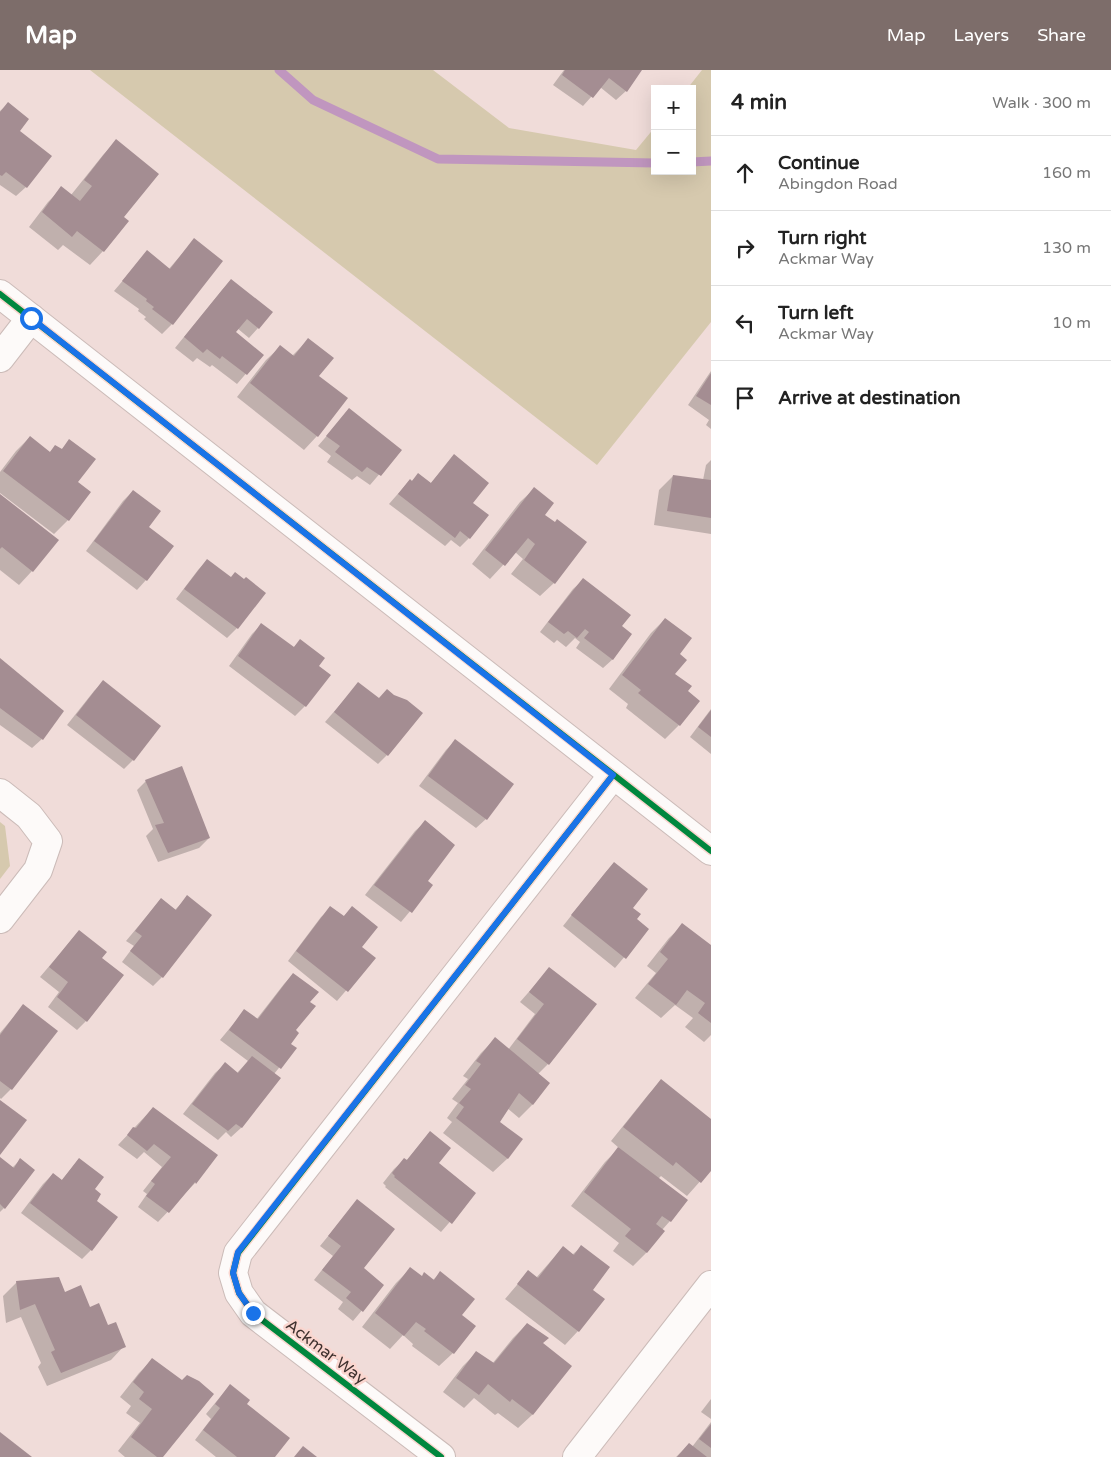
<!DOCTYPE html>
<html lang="en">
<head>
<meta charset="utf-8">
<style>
  body { margin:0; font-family:"Varela Round",sans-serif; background:#f2f2f2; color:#222 }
  .controls { position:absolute; right:15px; top:15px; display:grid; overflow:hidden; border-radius:0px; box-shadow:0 5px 20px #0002 }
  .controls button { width:45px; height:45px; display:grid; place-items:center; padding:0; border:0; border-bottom:1px solid #e0e0e0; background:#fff; color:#222; font:25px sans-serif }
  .stop { position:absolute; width:15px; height:15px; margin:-11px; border:4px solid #1a73e8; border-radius:50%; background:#fff }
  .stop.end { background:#1a73e8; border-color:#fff; box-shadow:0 1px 5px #0008 }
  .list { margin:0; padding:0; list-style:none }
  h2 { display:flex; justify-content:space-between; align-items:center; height:65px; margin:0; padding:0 20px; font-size:21px }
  h2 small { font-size:16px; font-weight:400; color:#767676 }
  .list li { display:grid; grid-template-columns:32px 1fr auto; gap:15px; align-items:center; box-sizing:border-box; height:75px; padding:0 20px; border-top:1px solid #e0e0e0 }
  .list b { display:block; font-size:19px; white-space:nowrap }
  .list p { margin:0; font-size:16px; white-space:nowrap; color:#767676 }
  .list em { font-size:16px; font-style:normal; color:#767676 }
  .icon { flex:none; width:28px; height:28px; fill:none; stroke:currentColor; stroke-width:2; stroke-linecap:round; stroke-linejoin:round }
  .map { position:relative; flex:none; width:711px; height:1387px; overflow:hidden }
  header { display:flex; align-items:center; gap:30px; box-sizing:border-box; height:70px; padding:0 25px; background:#7d6d6a; color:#fff }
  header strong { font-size:24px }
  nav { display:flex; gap:28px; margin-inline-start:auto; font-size:18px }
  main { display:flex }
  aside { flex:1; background:#fff }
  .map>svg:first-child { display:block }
  .green { fill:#d6c9ae }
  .shadow { fill:#0003 }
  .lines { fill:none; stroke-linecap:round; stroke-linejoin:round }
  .stream { stroke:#c096bf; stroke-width:9 }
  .building { fill:#a48d92 }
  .minor-casing { stroke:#cbbbb8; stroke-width:30 }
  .minor { stroke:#fdfaf9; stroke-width:28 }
  .cycleway-casing { stroke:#fad6cf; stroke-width:9 }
  .cycleway { stroke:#00873e; stroke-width:6 }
  .route { stroke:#1a73e8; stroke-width:6 }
  .labels { text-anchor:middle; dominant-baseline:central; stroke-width:5; stroke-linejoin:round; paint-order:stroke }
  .street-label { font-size:16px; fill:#3f312e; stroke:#fad6cf }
</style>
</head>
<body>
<header>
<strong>Map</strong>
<nav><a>Map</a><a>Layers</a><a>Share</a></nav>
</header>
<main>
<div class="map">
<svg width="711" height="1387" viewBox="0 0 711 1387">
  <rect width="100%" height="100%" fill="#f0dcd9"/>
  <g class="green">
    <polygon points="90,0 433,0 509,58 636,80 655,57 655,101 692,101 692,19 687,19 702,0 711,0 711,252 597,395"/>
    <polygon points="0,752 5,756 10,796 0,809"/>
  </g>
  <g class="shadow">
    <polygon points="564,0 640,0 626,21 616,30 600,17 583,36 553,15"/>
    <polygon points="8,34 19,61 26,117 16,126 0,115 0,41"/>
    <polygon points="116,71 122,147 103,181 90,195 63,175 58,180 29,157 48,132 62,118 71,125 103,85"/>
    <polygon points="194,170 221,191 172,254 162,264 144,249 146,247 138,241 139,239 114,221 147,182 168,200"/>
    <polygon points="231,210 258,258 249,268 237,258 234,262 262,285 237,314 212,295 210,297 197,288 193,292 175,278 222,220"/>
    <polygon points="308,270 318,306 317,366 304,380 237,327 266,290 280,277 292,286"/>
    <polygon points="711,301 711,359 706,355 709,350 688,335"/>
    <polygon points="349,340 400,380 370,415 357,406 352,410 327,392 331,386 318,376"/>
    <polygon points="30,367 49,383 56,376 61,380 70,371 76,412 68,450 54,464 0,423 0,402 16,381"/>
    <polygon points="454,386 471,433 469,468 460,477 451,470 445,476 389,434 410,410 411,412 418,405 430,414"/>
    <polygon points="711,390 711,464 654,455 659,420 673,406 703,410 706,395"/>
    <polygon points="534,419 543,445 554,513 540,526 511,504 523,489 515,482 490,509 472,494 520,432"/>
    <polygon points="133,421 147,457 146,510 137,520 86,481 123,431"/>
    <polygon points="0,426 32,501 19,515 0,500"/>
    <polygon points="207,490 230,508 264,523 237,558 227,568 176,529 198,500"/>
    <polygon points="583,510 620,556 613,589 603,598 576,578 580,572 575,568 566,577 557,570 554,573 540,562 573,519"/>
    <polygon points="665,549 679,584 674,605 686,622 679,655 665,669 626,638 628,634 609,619 651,563"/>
    <polygon points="261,555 293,578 300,571 318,596 329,605 305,636 295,646 229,596 252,564"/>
    <polygon points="0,591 42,669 32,678 0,655"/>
    <polygon points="103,612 133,690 124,699 67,655 94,621"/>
    <polygon points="358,614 379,629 387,685 378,694 325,652"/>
    <polygon points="711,639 711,684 690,667"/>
    <polygon points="455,671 486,749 476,758 419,716 446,680"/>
    <polygon points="146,711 209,768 199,778 158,792 146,766 153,759 137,720"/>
    <polygon points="425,752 426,811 432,815 401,852 365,825 415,761"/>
    <polygon points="614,793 635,850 648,859 615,898 563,856 605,803"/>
    <polygon points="187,827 162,907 153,916 122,892 134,876 126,871 161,829 175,840"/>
    <polygon points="331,838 343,847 352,838 360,877 374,888 337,931 288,891 321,847"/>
    <polygon points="683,855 711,877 711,965 704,972 685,957 693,948 675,935 661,948 635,928 656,903 647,896 669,868"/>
    <polygon points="79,861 100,888 86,951 77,960 48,937 59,922 40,907"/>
    <polygon points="549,899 548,994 538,1004 548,1013 532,1035 519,1048 507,1038 498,1052 521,1069 507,1089 493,1102 443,1063 452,1052 447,1048 458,1033 452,1029 468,1009 463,1006 481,983 495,969 508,980 535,944 520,932"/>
    <polygon points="293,904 309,933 294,961 290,974 295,978 274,1004 279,1008 241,1058 231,1067 226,1062 218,1070 183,1044 215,1003 225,994 237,1003 248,991 220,970 244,941 256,950 284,914"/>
    <polygon points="23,936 56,961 11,1019 1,1029 0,1028 0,963"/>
    <polygon points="661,1011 711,1050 711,1099 687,1126 661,1106 658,1109 670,1151 662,1160 663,1161 646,1183 633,1196 613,1181 619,1173 571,1136 605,1092 619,1078 611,1071 648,1025"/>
    <polygon points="153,1038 216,1085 195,1113 158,1152 138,1137 147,1124 143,1121 162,1097 144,1082 137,1089 118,1075"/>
    <polygon points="430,1062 437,1093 475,1123 441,1162 385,1117 386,1116 383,1113 394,1099 404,1090 406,1091"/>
    <polygon points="0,1089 12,1098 20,1090 4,1138 0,1142"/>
    <polygon points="79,1089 93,1120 95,1131 91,1180 82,1189 21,1143 43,1114 53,1104 61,1111"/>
    <polygon points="357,1131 362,1199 383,1215 353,1251 338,1239 343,1232 314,1210 333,1186 320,1176"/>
    <polygon points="563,1177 572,1185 581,1177 591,1221 578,1261 565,1275 505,1229 528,1202 536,1208"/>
    <polygon points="410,1199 421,1207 433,1210 440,1203 460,1246 453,1283 439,1296 412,1276 413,1274 403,1265 390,1279 362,1257 396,1213"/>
    <polygon points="17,1212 64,1223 89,1238 124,1276 111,1290 47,1316 38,1297 41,1293 21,1247 6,1253 3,1226"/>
    <polygon points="527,1254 542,1274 570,1296 532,1345 518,1358 498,1343 495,1345 474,1328 464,1338 443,1322 463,1296 476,1283 492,1294 513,1268"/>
    <polygon points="153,1289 162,1387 125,1387 118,1381 140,1353 126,1343 131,1336 120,1327 139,1303"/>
    <polygon points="230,1315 245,1335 274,1387 216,1387 195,1370 211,1349 206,1344"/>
    <polygon points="711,1329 711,1349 701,1342"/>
    <polygon points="711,1352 711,1387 676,1387 689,1374 692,1377"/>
  </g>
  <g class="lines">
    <g class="stream">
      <polyline points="279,0 313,30 438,89 655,93"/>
      <polyline points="692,92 711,91"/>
    </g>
  </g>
  <g class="building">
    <polygon points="565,0 642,0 627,22 609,8 593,28 562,5"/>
    <polygon points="8,32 29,49 20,61 52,86 27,118 6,102 2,106 0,105 0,42"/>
    <polygon points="116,69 159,104 124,147 129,151 104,182 77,161 72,167 42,142 61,116 80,131 92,116 84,110"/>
    <polygon points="194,168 223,191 173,255 152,239 154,237 146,231 147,229 122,211 147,180 170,199"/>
    <polygon points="231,209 273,242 259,259 247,249 236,262 264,285 247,305 222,286 220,289 207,279 203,283 184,267"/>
    <polygon points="308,268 334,288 319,306 348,328 318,367 250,313 280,275 294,286"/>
    <polygon points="711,303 711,335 696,326"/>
    <polygon points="349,338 402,380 381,406 367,397 362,402 335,382 340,376 326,366"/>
    <polygon points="30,366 50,382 55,375 62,379 69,369 96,389 78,412 91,422 69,451 3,401"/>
    <polygon points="454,384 489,413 473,433 489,445 470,469 460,461 455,468 398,424 410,409 412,411 418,403 431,413"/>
    <polygon points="673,405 711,410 711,448 667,441"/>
    <polygon points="534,417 554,433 545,445 555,452 557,449 587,472 555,514 524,490 535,474 528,468 505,496 485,480"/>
    <polygon points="133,420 161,441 149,457 174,476 147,511 94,471"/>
    <polygon points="0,424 59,470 33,502 2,477 0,479"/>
    <polygon points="207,489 231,507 235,502 244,509 246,507 266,523 238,559 184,519"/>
    <polygon points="583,508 631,545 622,556 632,564 613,590 584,568 589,562 585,559 577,568 568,561 564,564 548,552"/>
    <polygon points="665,548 692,568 680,584 687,590 675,604 692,616 688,621 700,631 680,656 638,623 641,620 622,605"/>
    <polygon points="261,553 294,577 300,569 325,588 319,596 331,605 306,637 238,586"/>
    <polygon points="0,588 64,641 43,670 0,638"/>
    <polygon points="103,610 161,656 134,691 76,645"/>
    <polygon points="358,612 379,628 387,619 394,625 407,630 423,643 388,686 334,642"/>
    <polygon points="711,640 711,667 698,657"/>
    <polygon points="455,669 514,714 487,750 428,706"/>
    <polygon points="182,696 210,768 168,783 155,755 164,753 145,710"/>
    <polygon points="425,750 455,775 428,811 433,815 412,843 374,815"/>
    <polygon points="614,792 648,819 633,838 641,844 637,849 649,859 626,889 571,845"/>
    <polygon points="187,825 212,845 163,908 130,881 142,866 135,861 161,828 176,840"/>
    <polygon points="330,836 344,846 352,836 378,857 362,877 376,888 348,922 296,881"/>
    <polygon points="682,853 711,875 711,953 698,943 705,933 687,920 676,935 648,914 668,889 660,882"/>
    <polygon points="79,860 107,882 102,888 124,905 87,952 57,927 68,912 49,897"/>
    <polygon points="549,897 597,934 549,995 517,969 544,934 529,922"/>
    <polygon points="293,903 319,922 310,932 316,936 296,960 299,963 291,974 297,978 281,999 229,960 244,939 258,949"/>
    <polygon points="23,934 58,961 12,1020 0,1011 0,965"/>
    <polygon points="495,967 550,1013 533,1035 519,1023 500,1052 523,1069 508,1089 456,1048 464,1037 459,1033 471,1019 465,1015 481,994 476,991"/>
    <polygon points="252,986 281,1008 242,1058 236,1054 228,1061 192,1034 225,992 238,1003"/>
    <polygon points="661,1009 711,1049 711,1101 701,1113 676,1092 673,1096 623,1057"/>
    <polygon points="0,1030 27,1050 0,1085"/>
    <polygon points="153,1037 218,1085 196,1114 195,1112 169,1143 146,1126 155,1114 151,1111 171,1087 154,1074 147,1081 127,1065 133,1057 136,1058"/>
    <polygon points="430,1061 451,1078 439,1093 476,1123 452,1154 394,1107 395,1106 392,1103 404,1088 407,1090"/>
    <polygon points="618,1077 688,1130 671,1152 662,1146 656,1154 665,1161 647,1183 625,1166 631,1159 584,1122"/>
    <polygon points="0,1087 14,1098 20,1088 35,1100 5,1139 0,1134"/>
    <polygon points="79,1088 104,1107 95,1119 101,1124 97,1131 118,1147 92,1181 30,1133 53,1103 62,1110"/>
    <polygon points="357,1129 395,1159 364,1198 384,1215 363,1242 346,1228 351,1222 322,1200 341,1176 328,1166"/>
    <polygon points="581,1175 610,1197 593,1220 605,1229 579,1262 517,1214 528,1200 538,1208 563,1176 574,1185"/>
    <polygon points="410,1197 422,1206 424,1202 434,1210 440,1201 475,1229 462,1245 476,1256 454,1284 424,1261 426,1259 416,1252 404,1266 375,1243"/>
    <polygon points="59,1207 65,1222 81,1215 90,1237 99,1233 108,1255 116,1252 126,1277 61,1303 51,1282 55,1280 35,1234 20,1240 16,1211"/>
    <polygon points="527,1253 549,1268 543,1273 572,1296 533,1345 512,1329 510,1332 488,1314 479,1325 456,1308 476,1281 494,1293"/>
    <polygon points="152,1288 182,1310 187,1305 199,1311 214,1324 163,1387 157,1387 131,1367 152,1339 139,1329 144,1322 133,1312"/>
    <polygon points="230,1314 250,1330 247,1334 290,1368 275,1387 237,1387 203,1360 220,1338 215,1334"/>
    <polygon points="711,1354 711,1378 699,1369"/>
    <polygon points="0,1362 32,1387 0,1387"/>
    <polygon points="689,1373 707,1387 677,1387"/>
    <polygon points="303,1376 317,1387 294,1387"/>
  </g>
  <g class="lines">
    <defs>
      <g id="minor">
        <polyline points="0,224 711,781"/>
        <polyline points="0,288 31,248"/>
        <polyline points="0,723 29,746 48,771 38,800 0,849"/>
        <polyline points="441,1387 253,1243 239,1223 233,1203 238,1183 613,705"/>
        <polyline points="577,1387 711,1215"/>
      </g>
    </defs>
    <use href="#minor" class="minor-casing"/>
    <use href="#minor" class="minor"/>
    <defs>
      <g id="cycleway">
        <polyline points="0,224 711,781"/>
        <polyline points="441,1387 253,1243 239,1223 233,1203 238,1183 613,705"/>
      </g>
    </defs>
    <use href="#cycleway" class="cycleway-casing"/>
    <use href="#cycleway" class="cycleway"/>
  </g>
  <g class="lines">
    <polyline class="route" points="31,248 613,705 238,1182 233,1203 239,1223 253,1243"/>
  </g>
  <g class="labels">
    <g class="street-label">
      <text transform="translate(326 1282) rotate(37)">Ackmar Way</text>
    </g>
  </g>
</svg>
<div class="controls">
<button>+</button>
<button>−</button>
</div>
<div class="stop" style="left:31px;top:248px"></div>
<div class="stop end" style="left:253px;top:1243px"></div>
</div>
<aside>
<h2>4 min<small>Walk · 300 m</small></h2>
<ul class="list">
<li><svg class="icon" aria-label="ahead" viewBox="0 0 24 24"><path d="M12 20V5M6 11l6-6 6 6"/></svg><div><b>Continue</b><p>Abingdon Road</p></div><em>160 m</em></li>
<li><svg class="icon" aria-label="right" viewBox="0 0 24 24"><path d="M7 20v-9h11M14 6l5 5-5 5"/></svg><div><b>Turn right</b><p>Ackmar Way</p></div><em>130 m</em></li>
<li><svg class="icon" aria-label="left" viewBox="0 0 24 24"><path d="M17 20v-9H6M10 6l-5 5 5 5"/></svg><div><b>Turn left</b><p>Ackmar Way</p></div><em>10 m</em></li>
<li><svg class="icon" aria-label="arrive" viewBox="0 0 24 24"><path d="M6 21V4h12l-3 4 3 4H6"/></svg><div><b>Arrive at destination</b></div></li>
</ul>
</aside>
</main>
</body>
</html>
